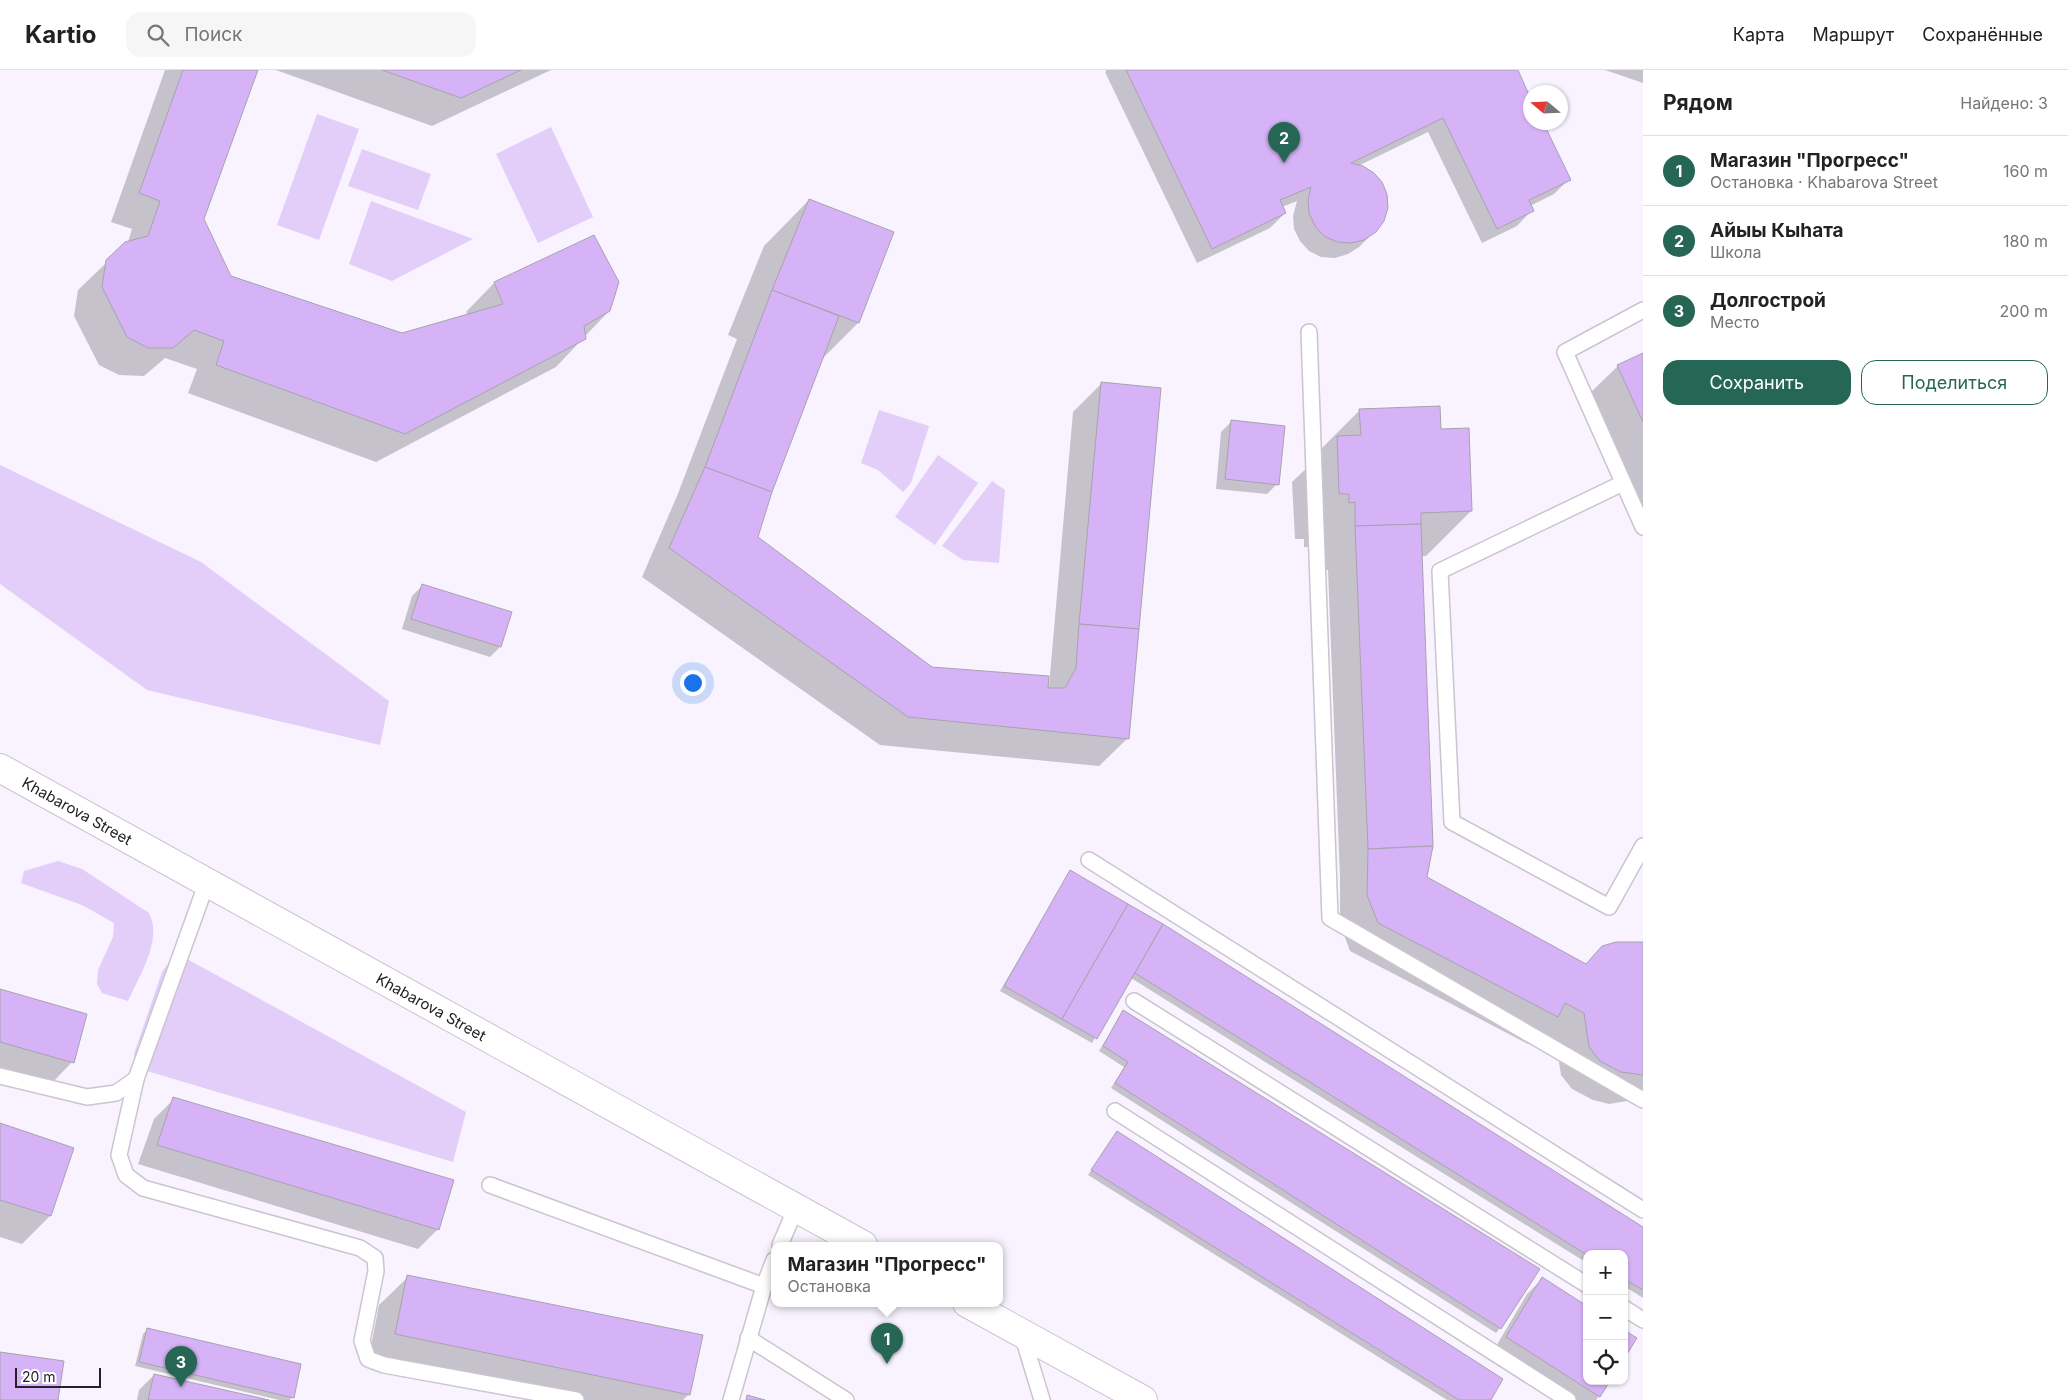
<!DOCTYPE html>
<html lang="ru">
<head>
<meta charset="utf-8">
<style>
  body { margin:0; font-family:Inter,sans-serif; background:#f6f6f6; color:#222 }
  .controls { position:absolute; right:15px; bottom:15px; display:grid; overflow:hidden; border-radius:10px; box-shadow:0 1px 4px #0004 }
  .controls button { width:45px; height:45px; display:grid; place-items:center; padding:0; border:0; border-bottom:1px solid #e0e0e0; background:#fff; color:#222; font:25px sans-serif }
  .compass { position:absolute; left:1523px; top:15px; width:45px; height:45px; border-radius:50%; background:#fff; box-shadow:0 1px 4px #0004; rotate:289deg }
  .scale { position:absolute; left:15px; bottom:12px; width:86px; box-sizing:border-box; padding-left:5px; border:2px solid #242126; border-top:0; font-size:14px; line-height:18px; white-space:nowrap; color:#242126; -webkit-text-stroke:4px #fff; paint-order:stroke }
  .you { position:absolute; left:692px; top:612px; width:18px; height:18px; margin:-12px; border:4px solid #fff; border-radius:50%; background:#1a73e8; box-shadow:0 0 0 8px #1a73e833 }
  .badge { display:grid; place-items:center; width:32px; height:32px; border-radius:50%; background:#266654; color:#fff; font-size:16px; font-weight:700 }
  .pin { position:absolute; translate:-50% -41px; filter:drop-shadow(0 1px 2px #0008) }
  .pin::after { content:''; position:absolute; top:26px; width:18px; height:15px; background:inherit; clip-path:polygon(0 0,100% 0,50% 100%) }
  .popup { position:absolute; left:771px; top:1172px; width:232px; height:65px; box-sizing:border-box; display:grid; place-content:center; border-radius:10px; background:#fff; filter:drop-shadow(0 1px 4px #0005); font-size:16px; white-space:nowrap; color:#767676 }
  .popup b { font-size:19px; color:#222 }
  .popup::after { content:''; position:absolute; left:50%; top:100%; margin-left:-10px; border:10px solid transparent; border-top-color:#fff }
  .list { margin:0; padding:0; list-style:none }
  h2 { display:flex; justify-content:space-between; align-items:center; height:65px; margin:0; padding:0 20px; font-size:21px }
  h2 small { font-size:16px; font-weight:400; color:#767676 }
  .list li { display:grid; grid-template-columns:32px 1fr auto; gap:15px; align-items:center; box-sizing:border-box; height:70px; padding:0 20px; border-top:1px solid #e0e0e0 }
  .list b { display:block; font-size:19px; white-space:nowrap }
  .list p { margin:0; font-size:16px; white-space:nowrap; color:#767676 }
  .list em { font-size:16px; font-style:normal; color:#767676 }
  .actions { display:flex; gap:10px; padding:15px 20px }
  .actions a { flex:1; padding:11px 0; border:1px solid #266654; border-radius:15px; text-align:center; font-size:18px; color:#266654 }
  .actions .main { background:#266654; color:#fff }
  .icon { flex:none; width:28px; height:28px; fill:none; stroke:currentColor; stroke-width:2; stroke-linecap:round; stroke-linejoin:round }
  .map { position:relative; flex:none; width:1643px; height:1330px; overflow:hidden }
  header { display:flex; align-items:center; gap:30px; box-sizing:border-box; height:70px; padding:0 25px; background:#fff; border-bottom:1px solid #e0e0e0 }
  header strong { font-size:24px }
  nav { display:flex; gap:28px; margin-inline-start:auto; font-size:18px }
  .search { width:350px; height:45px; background:#f6f6f6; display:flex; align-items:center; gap:12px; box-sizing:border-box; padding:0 18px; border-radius:15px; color:#767676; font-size:19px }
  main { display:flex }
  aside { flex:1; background:#fff }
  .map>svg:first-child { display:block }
  .green { fill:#e2cef8 }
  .shadow { fill:#0003 }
  .building { fill:#d6b3f7; stroke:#a8a2ae }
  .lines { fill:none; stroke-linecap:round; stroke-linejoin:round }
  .service-casing { stroke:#cbc4d1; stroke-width:18 }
  .secondary-casing { stroke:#cbc4d1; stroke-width:30 }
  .service { stroke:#fff; stroke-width:15 }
  .secondary { stroke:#fff; stroke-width:28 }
  .labels { text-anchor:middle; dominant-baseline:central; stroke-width:4; stroke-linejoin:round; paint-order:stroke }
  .street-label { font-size:15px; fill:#242126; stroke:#fff }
</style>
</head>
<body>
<header>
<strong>Kartio</strong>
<div class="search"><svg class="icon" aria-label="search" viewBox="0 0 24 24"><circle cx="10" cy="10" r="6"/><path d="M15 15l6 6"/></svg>Поиск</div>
<nav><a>Карта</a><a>Маршрут</a><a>Сохранённые</a></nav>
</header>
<main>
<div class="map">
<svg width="1643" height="1330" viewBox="0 0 1643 1330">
  <rect width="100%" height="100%" fill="#f8f3fe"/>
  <g class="green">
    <polygon points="317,44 359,59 319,170 277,155"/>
    <polygon points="551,57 593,147 538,173 496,84"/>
    <polygon points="362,79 431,104 418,140 348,116"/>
    <polygon points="371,131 473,169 392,211 349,194"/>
    <polygon points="879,340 929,356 911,413 903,422 878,400 861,393"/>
    <polygon points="938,385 978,413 935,475 895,447"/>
    <polygon points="0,395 201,492 389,631 380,675 147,620 0,514"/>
    <polygon points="992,411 1005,420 999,493 963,490 942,476"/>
    <path d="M58,791L82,799L149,843C163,870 139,906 128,931L102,923L97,914L98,900L113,867L114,853L82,835L21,813L24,801Z"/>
    <polygon points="176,883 466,1042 453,1092 137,998 134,984 162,902"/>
  </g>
  <g class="shadow">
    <polygon points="165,0 257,0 203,149 230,207 402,264 468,245 466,242 494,213 594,167 609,241 556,297 376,392 188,323 197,299 165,288 144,306 119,305 99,295 74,246 78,220 128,172 132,159 111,152"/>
    <polygon points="276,0 551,0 432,56"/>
    <polygon points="1107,0 1516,0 1530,29 1530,52 1569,109 1554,124 1530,136 1532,140 1517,156 1482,173 1428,62 1358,96 1375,161 1359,177 1348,184 1335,188 1321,187 1309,181 1300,171 1294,159 1293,146 1297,131 1282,137 1285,143 1270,158 1197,193 1105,2"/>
    <polygon points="1605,0 1643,0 1643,13"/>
    <polygon points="809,130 892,162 858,253 822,289 771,422 757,468 932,598 1049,616 1073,342 1101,314 1128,668 1099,696 880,675 642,507 677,426 737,269 728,265 764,176"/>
    <polygon points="1643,284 1643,442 1589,324 1618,296"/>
    <polygon points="1360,340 1440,361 1471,441 1426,486 1421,486 1425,808 1585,895 1602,877 1643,874 1643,1024 1633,1030 1609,1034 1593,1030 1572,1019 1561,1005 1556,972 1539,963 1528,974 1350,881 1340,854 1340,808 1328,500 1311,501 1310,477 1304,477 1304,469 1295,469 1292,412 1315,390 1315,385"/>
    <polygon points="1231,352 1277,414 1267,424 1216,419 1221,362"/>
    <polygon points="422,516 500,577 490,587 402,559 412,526"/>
    <polygon points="1070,802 1163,855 1643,1158 1643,1228 1624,1216 1624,1184 1587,1184 1587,1193 1131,908 1092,973 1000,921"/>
    <polygon points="0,920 72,992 53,1012 0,997"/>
    <polygon points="1123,942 1500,1258 1496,1263 1111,1018 1124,997 1099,981"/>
    <polygon points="174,1029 438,1159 418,1179 138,1094 154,1049"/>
    <polygon points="0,1054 73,1078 50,1146 22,1174 0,1167"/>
    <polygon points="1113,1068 1490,1330 1447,1330 1088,1105"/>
    <polygon points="408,1207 689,1324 683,1330 552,1330 368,1292 379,1235"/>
    <polygon points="1542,1209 1587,1311 1599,1326 1596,1330 1567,1330 1492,1283 1527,1224"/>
    <polygon points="148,1259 292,1327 290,1330 279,1330 135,1296 143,1264"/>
    <polygon points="154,1305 264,1330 137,1330 139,1320"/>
  </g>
  <g class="building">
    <polygon points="183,0 258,0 204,149 231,206 402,263 503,234 494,212 594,165 619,212 610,241 584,256 586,269 405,364 216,295 224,271 194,260 173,278 148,278 127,267 102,217 106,190 125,172 148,166 160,131 139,123"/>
    <polygon points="382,0 521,0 461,28"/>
    <polygon points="1126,0 1518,0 1530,27 1530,52 1543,52 1571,110 1529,130 1534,141 1497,159 1443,48 1351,93 1363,96 1374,103 1382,112 1387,124 1388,138 1384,151 1376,162 1364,170 1351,173 1337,172 1324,166 1315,156 1309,143 1308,130 1311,117 1280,130 1286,143 1212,179"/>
    <polygon points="809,129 894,162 859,253 772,220"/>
    <polygon points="772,220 839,246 772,422 705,397"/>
    <polygon points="1643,283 1643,352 1617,295"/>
    <polygon points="1101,312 1161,318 1139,559 1079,554"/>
    <polygon points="1440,336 1441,359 1469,358 1472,441 1421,443 1421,454 1355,456 1355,432 1349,433 1349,424 1339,424 1337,366 1361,365 1359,339"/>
    <polygon points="1231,350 1285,356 1279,415 1225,409"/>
    <polygon points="705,397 772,422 758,467 932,597 1049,606 1048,618 1065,618 1076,598 1079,554 1139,559 1129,669 908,647 669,478"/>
    <polygon points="1421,454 1433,776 1368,779 1355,456"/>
    <polygon points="422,514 512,542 501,577 411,549"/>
    <polygon points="1433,776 1427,807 1586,894 1602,876 1616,872 1643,872 1643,1005 1621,1002 1600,991 1589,977 1584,943 1565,933 1558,947 1378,853 1367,825 1368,779"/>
    <polygon points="1070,800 1128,834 1062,949 1004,916"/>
    <polygon points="1128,834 1163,854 1097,969 1062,949"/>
    <polygon points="1163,854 1643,1157 1643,1220 1624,1209 1624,1184 1587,1185 1135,903"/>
    <polygon points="0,919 87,944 74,993 0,972"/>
    <polygon points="1123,940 1540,1199 1501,1259 1115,1013 1128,992 1103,976"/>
    <polygon points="173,1027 454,1110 439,1160 157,1075"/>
    <polygon points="0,1053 74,1078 51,1146 0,1130"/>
    <polygon points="1117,1061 1503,1309 1491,1330 1459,1330 1091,1100"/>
    <polygon points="407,1205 703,1265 690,1325 395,1264"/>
    <polygon points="1542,1207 1587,1236 1587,1311 1610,1311 1600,1327 1506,1267"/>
    <polygon points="147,1258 301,1294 294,1328 139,1292"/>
    <polygon points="1624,1260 1637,1268 1624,1289"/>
    <polygon points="0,1282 64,1291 58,1330 0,1330"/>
    <polygon points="154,1304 269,1330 148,1330"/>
    <polygon points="747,1325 765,1330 746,1330"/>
  </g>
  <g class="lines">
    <defs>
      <g id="service">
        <polyline points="1643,240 1565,282 1643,457"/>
        <polyline points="1309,262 1330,848 1643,1030"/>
        <polyline points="1623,413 1440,501 1452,752 1609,837 1643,776"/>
        <polyline points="1089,790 1643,1140"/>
        <polyline points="1134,931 1587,1215"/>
        <polyline points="0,1006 87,1027 116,1023 136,1009 207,812"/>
        <polyline points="136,1009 119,1085 126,1105 143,1118 360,1178 375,1188 376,1201 362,1271 368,1289 384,1295 576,1330"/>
        <polyline points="1115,1041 1568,1330"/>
        <polyline points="490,1115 764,1216"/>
        <polyline points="780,1175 796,1138"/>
        <polyline points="1624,1238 1643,1250"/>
        <polyline points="1022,1264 1042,1330"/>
        <polyline points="748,1268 846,1330"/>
        <polyline points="731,1330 764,1216 774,1190"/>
      </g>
      <g id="secondary">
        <polyline points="0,698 863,1175"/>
        <polyline points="967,1233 1143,1330"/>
      </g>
    </defs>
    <use href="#service" class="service-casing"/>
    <use href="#secondary" class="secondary-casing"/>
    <use href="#service" class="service"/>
    <use href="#secondary" class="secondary"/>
  </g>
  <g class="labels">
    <g class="street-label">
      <text transform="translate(77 741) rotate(29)">Khabarova Street</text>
      <text transform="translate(431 937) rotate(29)">Khabarova Street</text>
    </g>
  </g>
</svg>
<div class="controls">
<button>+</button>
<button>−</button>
<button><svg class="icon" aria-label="locate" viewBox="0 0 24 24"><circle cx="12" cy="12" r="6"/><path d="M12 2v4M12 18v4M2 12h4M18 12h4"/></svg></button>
</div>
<svg class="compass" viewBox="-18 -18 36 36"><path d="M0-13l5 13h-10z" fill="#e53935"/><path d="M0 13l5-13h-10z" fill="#767676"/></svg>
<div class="scale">20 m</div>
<div class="you"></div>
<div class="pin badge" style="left:887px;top:1294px">1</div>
<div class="popup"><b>Магазин &quot;Прогресс&quot;</b>Остановка</div>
<div class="pin badge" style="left:1284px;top:93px">2</div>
<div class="pin badge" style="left:181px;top:1317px">3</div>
</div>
<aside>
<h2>Рядом<small>Найдено: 3</small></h2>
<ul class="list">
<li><span class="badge">1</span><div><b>Магазин &quot;Прогресс&quot;</b><p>Остановка · Khabarova Street</p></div><em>160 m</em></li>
<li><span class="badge">2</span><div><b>Айыы Кыhата</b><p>Школа</p></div><em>180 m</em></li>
<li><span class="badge">3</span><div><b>Долгострой</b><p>Место</p></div><em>200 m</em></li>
</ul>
<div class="actions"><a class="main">Сохранить</a><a>Поделиться</a></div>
</aside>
</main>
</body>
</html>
